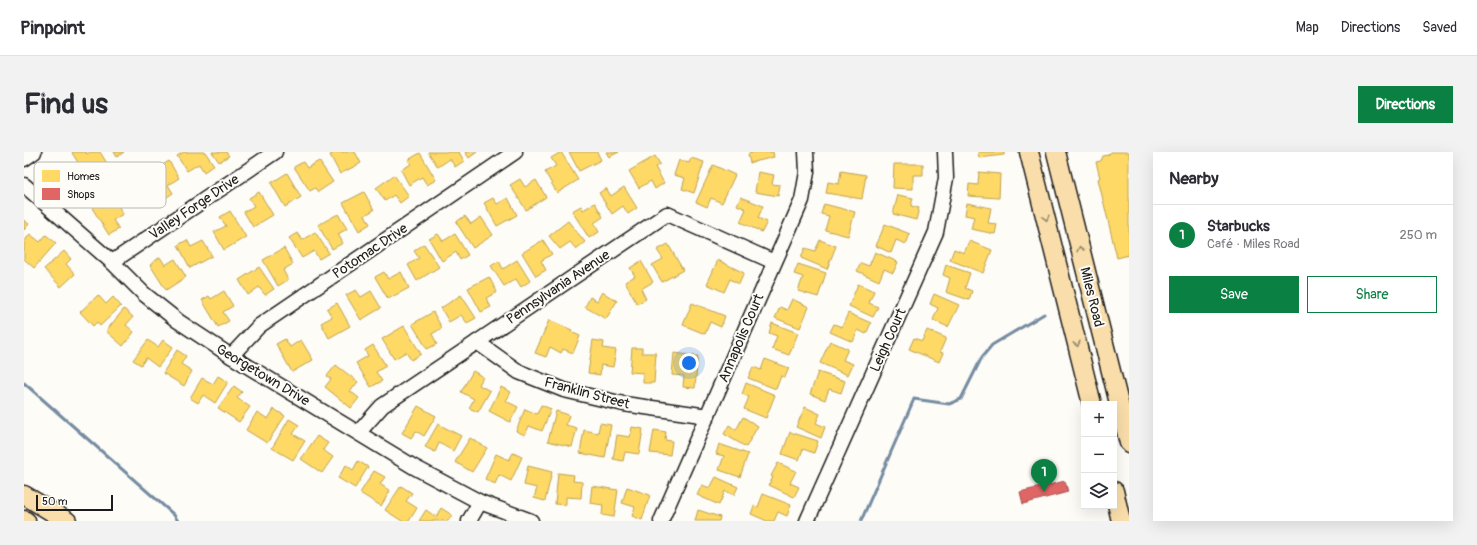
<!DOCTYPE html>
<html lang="en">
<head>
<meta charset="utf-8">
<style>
  body { margin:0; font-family:Pangolin,sans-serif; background:#f2f2f3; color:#2b2b33 }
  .controls { position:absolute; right:12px; bottom:12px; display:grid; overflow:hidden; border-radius:0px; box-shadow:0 4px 16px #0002 }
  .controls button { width:36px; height:36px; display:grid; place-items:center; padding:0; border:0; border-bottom:1px solid #e1e1e2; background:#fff; color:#2b2b33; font:20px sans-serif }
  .scale { position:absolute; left:12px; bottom:10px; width:77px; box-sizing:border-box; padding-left:4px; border:2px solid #1c1c1c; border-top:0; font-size:11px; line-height:14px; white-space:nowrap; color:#1c1c1c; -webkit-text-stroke:3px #fdfcf7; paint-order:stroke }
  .you { position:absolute; left:665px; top:211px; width:14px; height:14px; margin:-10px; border:3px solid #fff; border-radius:50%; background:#1a73e8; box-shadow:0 0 0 6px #1a73e833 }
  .badge { display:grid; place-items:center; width:26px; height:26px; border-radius:50%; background:#0b8043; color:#fff; font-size:13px; font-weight:700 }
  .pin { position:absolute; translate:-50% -33px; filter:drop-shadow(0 1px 2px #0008) }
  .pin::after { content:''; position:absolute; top:21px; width:14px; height:12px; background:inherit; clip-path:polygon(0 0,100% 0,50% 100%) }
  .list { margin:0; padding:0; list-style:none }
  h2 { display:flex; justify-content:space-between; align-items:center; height:52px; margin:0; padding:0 16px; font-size:17px }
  h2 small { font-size:13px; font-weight:400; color:#7c7c81 }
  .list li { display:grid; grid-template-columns:26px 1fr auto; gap:12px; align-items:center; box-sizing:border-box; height:60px; padding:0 16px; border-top:1px solid #e1e1e2 }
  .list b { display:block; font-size:15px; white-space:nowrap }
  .list p { margin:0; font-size:13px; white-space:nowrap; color:#7c7c81 }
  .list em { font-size:13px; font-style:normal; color:#7c7c81 }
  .actions { display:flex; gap:8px; padding:12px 16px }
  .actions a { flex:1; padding:9px 0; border:1px solid #0b8043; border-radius:0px; text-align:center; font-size:14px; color:#0b8043 }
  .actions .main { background:#0b8043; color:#fff }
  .icon { flex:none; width:22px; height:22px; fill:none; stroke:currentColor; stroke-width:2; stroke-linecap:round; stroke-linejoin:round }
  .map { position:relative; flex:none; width:1105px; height:369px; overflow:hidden; border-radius:0px }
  header { display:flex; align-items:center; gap:24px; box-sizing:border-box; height:56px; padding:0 20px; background:#fff; border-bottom:1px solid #e1e1e2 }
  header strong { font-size:19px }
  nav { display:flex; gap:22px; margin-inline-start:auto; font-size:14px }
  .intro { display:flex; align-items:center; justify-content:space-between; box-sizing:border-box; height:96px; padding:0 24px }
  h1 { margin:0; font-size:28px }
  .button { padding:10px 18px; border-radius:0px; background:#0b8043; color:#fff; font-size:14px; font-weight:700 }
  main { display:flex; gap:24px; padding:0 24px }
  aside { flex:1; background:#fff; border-radius:0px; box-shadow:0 4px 16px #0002 }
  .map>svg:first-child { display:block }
  .homes { fill:#ffd966; stroke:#bba050 }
  .shops { fill:#e06666; stroke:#a55050 }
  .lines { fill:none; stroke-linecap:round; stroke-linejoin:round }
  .stream { stroke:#748ba0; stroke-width:3 }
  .minor-casing { stroke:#1c1c1c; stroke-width:17 }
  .major-casing { stroke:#1c1c1c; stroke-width:21 }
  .minor { stroke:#fdfcf7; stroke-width:14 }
  .major { stroke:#f9deab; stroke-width:18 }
  .oneway { stroke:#96876b }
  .labels { text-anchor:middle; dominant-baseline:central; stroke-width:4; stroke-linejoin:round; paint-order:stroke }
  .street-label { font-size:14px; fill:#1c1c1c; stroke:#fdfcf7 }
  .key { fill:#fdfcf7; stroke:#bab9b5; stroke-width:1 }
  .key-label { font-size:11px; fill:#1c1c1c }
</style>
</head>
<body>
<header>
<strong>Pinpoint</strong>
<nav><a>Map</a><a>Directions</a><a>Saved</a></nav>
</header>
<div class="intro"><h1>Find us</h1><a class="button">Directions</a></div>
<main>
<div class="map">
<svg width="1105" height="369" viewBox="0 0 1105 369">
  <rect width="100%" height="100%" fill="#fdfcf7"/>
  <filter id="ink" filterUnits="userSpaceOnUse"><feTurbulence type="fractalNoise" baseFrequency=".025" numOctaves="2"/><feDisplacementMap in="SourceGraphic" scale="8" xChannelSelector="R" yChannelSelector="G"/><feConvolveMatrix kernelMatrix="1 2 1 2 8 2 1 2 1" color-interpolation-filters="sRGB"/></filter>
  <g filter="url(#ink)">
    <g class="homes">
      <polygon points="49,0 62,0 63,2 66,0 76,0 84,13 64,26 48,1"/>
      <polygon points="90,0 100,0 93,5"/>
      <polygon points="160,0 181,0 190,13 180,20 175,12 163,19 153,4"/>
      <polygon points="188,0 202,0 205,4 195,10"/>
      <polygon points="312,0 331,0 337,11 316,22 306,3"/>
      <polygon points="404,0 435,0 440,9 431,15 426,7 414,15"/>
      <polygon points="441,0 453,0 445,6"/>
      <polygon points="537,0 554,28 533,41 521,20 532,14 527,6"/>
      <polygon points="545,0 573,0 577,8 555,19"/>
      <polygon points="582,0 595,0 585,5"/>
      <polygon points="728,0 749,0 750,5 726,11 724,2 728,1"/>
      <polygon points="954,0 980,0 980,3 955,6"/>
      <polygon points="1087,0 1105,0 1105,103 1093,106 1074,27 1076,26 1072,10 1077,9 1079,4 1084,3"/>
      <polygon points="396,1 412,28 403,33 398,25 385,33 377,18 387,12 384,8"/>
      <polygon points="631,4 636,12 631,15 640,31 631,37 627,29 615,36 605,19"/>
      <polygon points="667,6 680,10 670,41 658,37 661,26 650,23 655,8 665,11"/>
      <polygon points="145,9 155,26 144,33 149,41 140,47 124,22"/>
      <polygon points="295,9 309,30 294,40 291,36 286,39 270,15 279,10 283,16"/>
      <polygon points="870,12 899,12 899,23 889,23 889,37 869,36"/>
      <polygon points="689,13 711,23 698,51 687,46 683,55 672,50"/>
      <polygon points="817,19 842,23 838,47 802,41 804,30 815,32"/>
      <polygon points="734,20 750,23 748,32 756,33 754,44 731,40"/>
      <polygon points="955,20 976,22 975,46 944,44 945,32 954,33"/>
      <polygon points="263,21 277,45 261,55 247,31"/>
      <polygon points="370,23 385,44 376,51 370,43 361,49 352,36"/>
      <polygon points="496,27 501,35 512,28 522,45 502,58 486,33"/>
      <polygon points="600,35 613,56 604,62 599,54 588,62 575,41 582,36 587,44"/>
      <polygon points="235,40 249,63 229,75 220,60 230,54 225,46"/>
      <polygon points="340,40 350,58 341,63 346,72 335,79 319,51"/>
      <polygon points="88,43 99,62 89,68 95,77 85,83 68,56"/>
      <polygon points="874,43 889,46 887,54 895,56 892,68 869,62"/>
      <polygon points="717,45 739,54 734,66 743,70 738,80 716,70 722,57 713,53"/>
      <polygon points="469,46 473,52 484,46 493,63 473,74 460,51"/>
      <polygon points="571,51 579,65 570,71 575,80 565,86 548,59 557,54 559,58"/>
      <polygon points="943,51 967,56 964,71 973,72 971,82 947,77 950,65 941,63"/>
      <polygon points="800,52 831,60 824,84 801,78 805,64 797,62"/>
      <polygon points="206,59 222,85 200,98 190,80 202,74 196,65"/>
      <polygon points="314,62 323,77 314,82 319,91 308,97 294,73"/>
      <polygon points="441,64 447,72 457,65 469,83 449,96 432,70"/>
      <polygon points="0,68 5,72 0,78"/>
      <polygon points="544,69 561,90 552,97 546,90 536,97 525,84"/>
      <polygon points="861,72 886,82 882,92 872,88 867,101 852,94"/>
      <polygon points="291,80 305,101 295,107 290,99 278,106 265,86 273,81 278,88"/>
      <polygon points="6,82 16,90 22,83 32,91 10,116 0,107 0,90"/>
      <polygon points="414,82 419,89 431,82 444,103 436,108 432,100 418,109 405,87"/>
      <polygon points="163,88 167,95 179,89 188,104 166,116 154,93"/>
      <polygon points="519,88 528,102 517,109 522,118 512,124 498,101"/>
      <polygon points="796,88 812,94 803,117 777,106 781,96 791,99"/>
      <polygon points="945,89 968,98 959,121 926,108 930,97 940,101"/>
      <polygon points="400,92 415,115 393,129 384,113 395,106 390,99"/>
      <polygon points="644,92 659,118 638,130 628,113 639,107 633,98"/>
      <polygon points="260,96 269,112 259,118 264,128 254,134 239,108"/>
      <polygon points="40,99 47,107 42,112 51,122 37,135 20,117"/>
      <polygon points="851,100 874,110 869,121 860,117 855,129 833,119 837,111 845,114"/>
      <polygon points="136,105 141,113 151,107 162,125 142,138 126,113"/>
      <polygon points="493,108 506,129 497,135 492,127 480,134 467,114 475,109 479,117"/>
      <polygon points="694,108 720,121 715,132 706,127 700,140 683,132"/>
      <polygon points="617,109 629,130 617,137 622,147 613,152 601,130 611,124 606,116"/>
      <polygon points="774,112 802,121 794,145 774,139 779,125 770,122"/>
      <polygon points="922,113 946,121 941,136 948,139 945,148 922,140 926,126 919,123"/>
      <polygon points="235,115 250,137 241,143 235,135 224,143 215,128"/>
      <polygon points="360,120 364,127 377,120 385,136 364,147 351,125"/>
      <polygon points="465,125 473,140 462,146 467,155 457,160 444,136"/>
      <polygon points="834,132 850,139 845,151 854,155 849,165 825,154"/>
      <polygon points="332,138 337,145 347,139 357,156 337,168 322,143"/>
      <polygon points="200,139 209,154 199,160 205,169 194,175 178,148 185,144 187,147"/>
      <polygon points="578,140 593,149 582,167 561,155 566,145 573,149"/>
      <polygon points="910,142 935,153 924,175 909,168 914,156 906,152"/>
      <polygon points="74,143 82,152 89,145 97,154 76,174 73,170 69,174 56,160"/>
      <polygon points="437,143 452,166 443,171 437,163 425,170 417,156"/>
      <polygon points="768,147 785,155 776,176 751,166 756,155 763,158"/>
      <polygon points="313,151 326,174 305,186 297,171 308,165 303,157"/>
      <polygon points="668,151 701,164 697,175 686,170 681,182 659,173"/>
      <polygon points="100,157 109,165 102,173 110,180 99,194 82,179"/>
      <polygon points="409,160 418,176 408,182 413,192 403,197 388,172"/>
      <polygon points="824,161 847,171 842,182 834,178 829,190 806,180 810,172 818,175"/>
      <polygon points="525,168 548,178 547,180 556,184 549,201 539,197 537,201 526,195 522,205 511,201"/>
      <polygon points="748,171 774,181 765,203 748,197 753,184 745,181"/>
      <polygon points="380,174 397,202 387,208 382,200 370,207 358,187"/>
      <polygon points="903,178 922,186 916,200 919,201 915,210 885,197 890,186 898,189"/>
      <polygon points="261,187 266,195 277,188 289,208 268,220 252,192"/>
      <polygon points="124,188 134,195 139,188 149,195 134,215 122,206 117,213 109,208"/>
      <polygon points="569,188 580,190 579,196 592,198 589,215 577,213 576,223 564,221"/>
      <polygon points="806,189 824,197 819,208 829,212 824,223 796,211"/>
      <polygon points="349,193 362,214 352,220 358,229 347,235 332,211 344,204 341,198"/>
      <polygon points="608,196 618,196 618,201 632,201 630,231 619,231 619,221 606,220"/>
      <polygon points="153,198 162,204 157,212 168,219 160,234 139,221"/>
      <polygon points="650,201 674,204 671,236 659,235 660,224 648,223"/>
      <polygon points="741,207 765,216 761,225 757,224 752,237 724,226 729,215 737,218"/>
      <polygon points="312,213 334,230 326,239 335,246 327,256 301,235 307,227 303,224"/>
      <polygon points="449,219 459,225 455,233 466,239 454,260 445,256 450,247 437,240"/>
      <polygon points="794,220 821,229 817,241 805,237 801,248 786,242"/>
      <polygon points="194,224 204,230 191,251 179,243 174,251 166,246 178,226 189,232"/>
      <polygon points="722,231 751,243 742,266 720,257 725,245 718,242"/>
      <polygon points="210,234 218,240 213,246 226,255 215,270 194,256"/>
      <polygon points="477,235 487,240 482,249 494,255 486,270 465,259"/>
      <polygon points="517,253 527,257 518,279 505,274 501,283 492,279 501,257 513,262"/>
      <polygon points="394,254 412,264 400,284 392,279 387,286 378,281"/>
      <polygon points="781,255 796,262 792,271 801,275 797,286 772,275"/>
      <polygon points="250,257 261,264 243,291 222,278 233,260 244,267"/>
      <polygon points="532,259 545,263 542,273 553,276 548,295 524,289"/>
      <polygon points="719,265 734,274 722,295 700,282 705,273 712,278"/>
      <polygon points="265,267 275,273 269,282 281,289 269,308 248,296"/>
      <polygon points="576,271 587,273 581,306 556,301 560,278 574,281"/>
      <polygon points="414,272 437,284 429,299 415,291 411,300 401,295"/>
      <polygon points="608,275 619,277 615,302 601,300 599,309 589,307 593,283 606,285"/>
      <polygon points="630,278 642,280 641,288 648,289 646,303 626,301"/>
      <polygon points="766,280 794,289 790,301 779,297 775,308 758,302"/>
      <polygon points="293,284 304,291 299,298 309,305 298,321 277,307"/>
      <polygon points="446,286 463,296 448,320 431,310"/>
      <polygon points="695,292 724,302 716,325 695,318 700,304 692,302"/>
      <polygon points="489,301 498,305 487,329 475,323 471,332 461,327 472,302 485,308"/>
      <polygon points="334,309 344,315 331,336 314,326 322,313 329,318"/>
      <polygon points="754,311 772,319 766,331 775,335 770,345 745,333 749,325 747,324"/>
      <polygon points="504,314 528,320 521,349 510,346 513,336 500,333"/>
      <polygon points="350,319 361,325 356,332 366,339 357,354 336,341"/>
      <polygon points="534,321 550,323 549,329 558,330 557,346 542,345 542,353 531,352"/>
      <polygon points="692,325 714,335 710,343 701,339 695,353 673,343 678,333 686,336"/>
      <polygon points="377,334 388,341 382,349 393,356 385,369 378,369 361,358"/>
      <polygon points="568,334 594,338 590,365 578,363 579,353 566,351"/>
      <polygon points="603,335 626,343 618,368 608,364 611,355 598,351"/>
      <polygon points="739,342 767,353 763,364 754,360 750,369 743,369 727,362 730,354 734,355"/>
      <polygon points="417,356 428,363 424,369 395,369 402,358 412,365"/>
      <polygon points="674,358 696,365 695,369 671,369"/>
    </g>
    <polygon class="shops" points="1041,329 1044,340 999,352 996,340"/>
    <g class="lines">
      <g class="stream">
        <polyline points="0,231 150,363 154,369"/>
        <polyline points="837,369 890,247 925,252 937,247 958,205 968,193 1020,162"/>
      </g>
      <defs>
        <g id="minor">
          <polyline points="0,7 10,0"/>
          <polyline points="0,33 88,110 120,142 154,169 207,204 390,315 456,350 507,369"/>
          <polyline points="88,110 251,0"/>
          <polyline points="453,190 495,220 540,238 600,252 684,264"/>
          <polyline points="207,204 235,174 491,0"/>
          <polyline points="335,280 358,254 643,62 750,110"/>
          <polyline points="445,369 456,350"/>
          <polyline points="637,369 778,48 783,20 782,0"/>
          <polyline points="783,369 912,80 922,26 921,0"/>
        </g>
        <g id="major">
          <polyline points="1005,0 1068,252"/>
          <polyline points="1032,0 1105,291"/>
          <polyline points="1090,339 1097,369"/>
          <polyline points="0,343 43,369"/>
          <polyline points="0,368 2,369"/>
        </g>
      </defs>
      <use href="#minor" class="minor-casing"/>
      <use href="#major" class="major-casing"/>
      <use href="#minor" class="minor"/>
      <use href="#major" class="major"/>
    </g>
    <defs><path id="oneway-chevron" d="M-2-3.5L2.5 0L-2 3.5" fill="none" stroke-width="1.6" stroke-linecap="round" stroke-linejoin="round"/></defs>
    <g class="oneway">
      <use href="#oneway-chevron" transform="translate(1022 66) rotate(76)"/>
      <use href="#oneway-chevron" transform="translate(1056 97) rotate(-103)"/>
      <use href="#oneway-chevron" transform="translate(1053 192) rotate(76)"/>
    </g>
  </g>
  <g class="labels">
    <g class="street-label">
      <text transform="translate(170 55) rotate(-34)">Valley Forge Drive</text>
      <text transform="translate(346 99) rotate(-34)">Potomac Drive</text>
      <text transform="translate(534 135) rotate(-34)">Pennsylvania Avenue</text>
      <text transform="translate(1068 145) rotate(76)">Miles Road</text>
      <text transform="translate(717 186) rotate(-67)">Annapolis Court</text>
      <text transform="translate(864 188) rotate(-66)">Leigh Court</text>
      <text transform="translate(239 223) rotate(31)">Georgetown Drive</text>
      <text transform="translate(563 241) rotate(15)">Franklin Street</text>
    </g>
  </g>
  <rect x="10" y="10" width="132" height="46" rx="6" class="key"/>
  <rect x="18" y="18" width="18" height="12" fill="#ffd966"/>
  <rect x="18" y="36" width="18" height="12" fill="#e06666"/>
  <g class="key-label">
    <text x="43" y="28">Homes</text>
    <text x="43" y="46">Shops</text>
  </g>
</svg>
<div class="controls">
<button>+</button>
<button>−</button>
<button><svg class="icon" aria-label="layers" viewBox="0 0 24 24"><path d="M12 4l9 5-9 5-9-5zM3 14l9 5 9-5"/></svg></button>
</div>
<div class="scale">50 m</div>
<div class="you"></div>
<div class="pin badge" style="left:1020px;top:340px">1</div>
</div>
<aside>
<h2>Nearby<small></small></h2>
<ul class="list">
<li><span class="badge">1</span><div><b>Starbucks</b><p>Café · Miles Road</p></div><em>250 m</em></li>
</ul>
<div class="actions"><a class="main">Save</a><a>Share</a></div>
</aside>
</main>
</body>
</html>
